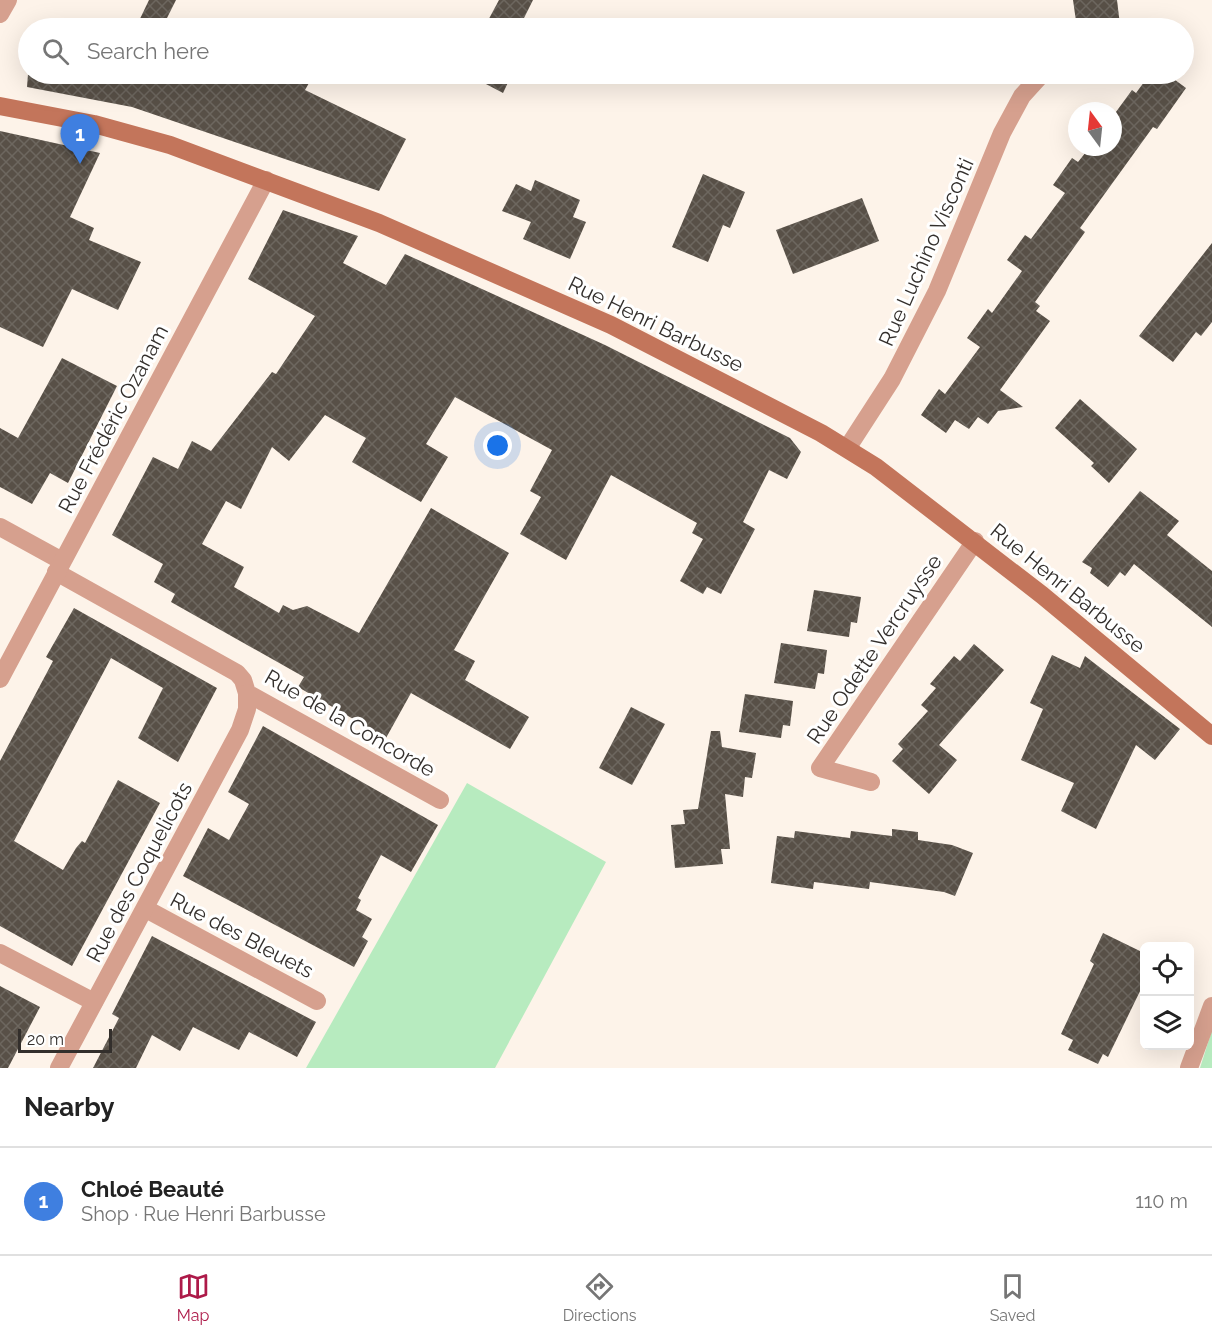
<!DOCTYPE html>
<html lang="en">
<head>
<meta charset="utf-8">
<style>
  body { margin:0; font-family:Raleway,sans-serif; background:#f2f2f2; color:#222 }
  .controls { position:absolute; right:18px; bottom:18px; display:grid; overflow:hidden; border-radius:9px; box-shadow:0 6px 24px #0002 }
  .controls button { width:54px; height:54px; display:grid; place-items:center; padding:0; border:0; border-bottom:2px solid #e0e0e0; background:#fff; color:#222; font:30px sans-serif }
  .compass { position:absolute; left:1068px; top:102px; width:54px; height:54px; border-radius:50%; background:#fff; box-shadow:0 6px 24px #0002; rotate:345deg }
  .scale { position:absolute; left:18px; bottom:15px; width:94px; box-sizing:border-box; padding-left:6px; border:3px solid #332f2c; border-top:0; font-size:16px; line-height:21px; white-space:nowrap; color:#332f2c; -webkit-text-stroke:4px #fff; paint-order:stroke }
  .you { position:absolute; left:498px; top:446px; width:21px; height:21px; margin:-15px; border:4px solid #fff; border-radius:50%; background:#1a73e8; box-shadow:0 0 0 9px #1a73e833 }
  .badge { display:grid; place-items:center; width:39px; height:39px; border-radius:50%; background:#ad1a49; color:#fff; font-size:20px; font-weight:700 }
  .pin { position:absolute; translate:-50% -50px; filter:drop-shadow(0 2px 3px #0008) }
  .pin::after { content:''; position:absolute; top:32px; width:21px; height:18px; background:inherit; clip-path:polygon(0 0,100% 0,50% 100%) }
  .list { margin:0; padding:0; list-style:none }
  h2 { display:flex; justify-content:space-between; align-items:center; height:78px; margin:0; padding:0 24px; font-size:26px }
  h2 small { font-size:20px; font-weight:400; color:#767676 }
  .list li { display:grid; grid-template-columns:39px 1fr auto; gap:18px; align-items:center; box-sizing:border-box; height:108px; padding:0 24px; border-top:2px solid #e0e0e0 }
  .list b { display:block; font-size:22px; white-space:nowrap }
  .list p { margin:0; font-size:20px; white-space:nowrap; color:#767676 }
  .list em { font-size:20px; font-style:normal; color:#767676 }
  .icon { flex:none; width:33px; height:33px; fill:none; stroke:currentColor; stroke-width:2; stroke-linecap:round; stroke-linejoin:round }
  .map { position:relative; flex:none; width:1212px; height:1068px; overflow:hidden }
  .search { position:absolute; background:#fff; box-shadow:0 6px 24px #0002; left:18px; right:18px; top:18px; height:66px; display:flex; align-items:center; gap:15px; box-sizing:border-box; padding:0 21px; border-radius:33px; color:#767676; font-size:22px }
  .sheet { height:186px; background:#fff }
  nav { display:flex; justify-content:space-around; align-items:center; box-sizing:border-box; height:84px; border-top:2px solid #e0e0e0; background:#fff; font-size:16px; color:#767676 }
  nav a { display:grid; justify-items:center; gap:3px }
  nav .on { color:#ad1a49 }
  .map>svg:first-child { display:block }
  .green { fill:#b7ebbf }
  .building { fill:url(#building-cross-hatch) }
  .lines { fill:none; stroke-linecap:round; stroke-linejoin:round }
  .street { stroke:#d6a08e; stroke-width:18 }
  .secondary { stroke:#c3755b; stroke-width:18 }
  .labels { text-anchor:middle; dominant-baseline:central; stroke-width:6; stroke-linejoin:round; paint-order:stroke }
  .street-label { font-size:21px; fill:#332f2c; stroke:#fff }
</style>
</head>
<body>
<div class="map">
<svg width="1212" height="1068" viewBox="0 0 1212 1068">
  <defs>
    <pattern id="building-cross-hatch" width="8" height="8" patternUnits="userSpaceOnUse" patternTransform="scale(1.5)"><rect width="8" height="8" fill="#585047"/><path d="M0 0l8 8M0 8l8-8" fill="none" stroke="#6d675f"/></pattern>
  </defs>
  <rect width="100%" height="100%" fill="#fdf3e9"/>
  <g class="green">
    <polygon points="467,783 606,862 495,1068 306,1068"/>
    <polygon points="1212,1030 1212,1068 1200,1068"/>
  </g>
  <g class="building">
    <polygon points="149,0 176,0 162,28 144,28 137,25"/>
    <polygon points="499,0 533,0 519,28 484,28"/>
    <polygon points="1073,0 1117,0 1120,25 1077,28"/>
    <polygon points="28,74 292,74 309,83 305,90 406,139 379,191 132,107 27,87"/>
    <polygon points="467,74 512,74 503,93"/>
    <polygon points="1150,74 1167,74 1186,88 1157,129 1153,127 1080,228 1085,232 1035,302 1040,306 1036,311 1050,321 1000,390 1023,407 998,411 988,424 978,417 969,429 955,420 946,433 921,415 939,389 945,394 980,347 967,338 988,309 992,313 1022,271 1007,260 1025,235 1031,239 1065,193 1053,185 1072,158 1078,162 1090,147 1113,147 1113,116 1132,90 1136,93"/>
    <polygon points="0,131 100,153 70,217 94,228 89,240 141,262 118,310 72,289 43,347 0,327"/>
    <polygon points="703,174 745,192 730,228 723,225 708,262 672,247"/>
    <polygon points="535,180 580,200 573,217 586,222 570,259 523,239 531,222 502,211 516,184 531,191"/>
    <polygon points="862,198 879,241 793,274 776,230"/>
    <polygon points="283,210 358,236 343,263 386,285 405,254 605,345 790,438 801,452 787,479 769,470 743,522 755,529 721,594 707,587 703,594 680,581 703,539 692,533 697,523 611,475 566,560 520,534 541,497 530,491 552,450 455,397 426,444 448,457 421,502 352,462 366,438 325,415 289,461 272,447 241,509 226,501 202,544 244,567 234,587 279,613 283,605 293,610 307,606 359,633 431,508 509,553 454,650 475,661 465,680 529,717 510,749 411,693 386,738 298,687 304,677 171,602 175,594 154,582 163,564 112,535 153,457 178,469 192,441 211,451 272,372 276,374 315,316 248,279"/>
    <polygon points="1212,243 1212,322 1201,336 1196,332 1173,362 1139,336"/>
    <polygon points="62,358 117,386 68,483 50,473 32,504 0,487 0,428 18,438"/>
    <polygon points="1080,399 1137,449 1109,483 1091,466 1094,463 1055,428"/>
    <polygon points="1140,491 1179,521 1167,535 1212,571 1212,627 1134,564 1125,576 1120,572 1108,587 1090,573 1092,568 1082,562"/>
    <polygon points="814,590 861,597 857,623 851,622 849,637 807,631"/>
    <polygon points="74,608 217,688 178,762 138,738 163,688 111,658 14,841 63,870 76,848 82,841 85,843 118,780 160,803 72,966 0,926 0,761 53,661 46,657"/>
    <polygon points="781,643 827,650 824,674 818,673 815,689 774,683"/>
    <polygon points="974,644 1004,670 939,745 957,760 929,794 892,761 903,749 898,744 928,711 921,705 936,688 930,684 954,656 960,661"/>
    <polygon points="1052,655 1080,668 1085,656 1180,729 1155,760 1136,745 1096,829 1061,811 1074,783 1021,760 1043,709 1030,703"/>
    <polygon points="745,694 793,701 790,726 783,725 781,738 739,732"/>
    <polygon points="631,707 665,724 632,785 599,768"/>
    <polygon points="263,726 438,825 411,872 381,855 358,898 361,900 356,910 372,919 362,937 368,941 354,967 183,876 208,828 229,840 249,804 228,792"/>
    <polygon points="711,731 720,731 722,747 756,753 752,778 745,777 743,797 725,794 730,849 721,849 723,864 675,868 671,825 685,824 683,810 698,809"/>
    <polygon points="892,829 918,832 918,840 952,845 973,853 955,896 944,892 870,882 869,889 814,882 813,889 771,883 777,836 794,838 795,831 850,838 851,831 892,836"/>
    <polygon points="1103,933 1144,953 1144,983 1108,1057 1103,1054 1098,1064 1068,1050 1073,1040 1061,1034 1094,964 1090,961"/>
    <polygon points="152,936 316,1022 297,1057 249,1032 239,1050 193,1027 180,1051 152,1035 136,1068 93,1068 119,1018 112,1014"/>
    <polygon points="0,986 40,1007 8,1068 0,1068"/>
  </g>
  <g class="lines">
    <g class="street">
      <polyline points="0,14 8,0"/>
      <polyline points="848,447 892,379 937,291 1002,133 1022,96 1042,74"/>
      <polyline points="0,527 62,561"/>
      <polyline points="56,572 237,673 243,680 247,693 440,800"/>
      <polyline points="0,679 266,180"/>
      <polyline points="871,782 820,768 975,541"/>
      <polyline points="146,909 317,1001"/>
      <polyline points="0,953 94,1002"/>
      <polyline points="59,1068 240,730 247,709 247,693"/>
      <polyline points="1189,1068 1212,1006"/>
    </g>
    <polyline class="secondary" points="0,106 94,124 170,145 379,223 611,325 821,433 876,467 1042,595 1212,736"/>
  </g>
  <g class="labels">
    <g class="street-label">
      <text transform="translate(926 252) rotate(-66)">Rue Luchino Visconti</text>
      <text transform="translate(656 324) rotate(26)">Rue Henri Barbusse</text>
      <text transform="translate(113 419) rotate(-62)">Rue Frédéric Ozanam</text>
      <text transform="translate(1068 588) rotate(39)">Rue Henri Barbusse</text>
      <text transform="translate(874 649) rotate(-56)">Rue Odette Vercruysse</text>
      <text transform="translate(350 723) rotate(30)">Rue de la Concorde</text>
      <text transform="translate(139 872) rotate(-62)">Rue des Coquelicots</text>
      <text transform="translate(242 935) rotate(28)">Rue des Bleuets</text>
    </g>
  </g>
</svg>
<div class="controls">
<button><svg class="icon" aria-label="locate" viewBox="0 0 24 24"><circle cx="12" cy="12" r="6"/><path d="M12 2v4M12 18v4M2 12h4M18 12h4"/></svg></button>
<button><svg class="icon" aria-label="layers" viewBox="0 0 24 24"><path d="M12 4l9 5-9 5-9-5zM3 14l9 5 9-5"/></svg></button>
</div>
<svg class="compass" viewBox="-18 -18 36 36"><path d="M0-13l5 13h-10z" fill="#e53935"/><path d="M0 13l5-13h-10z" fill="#767676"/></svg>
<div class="scale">20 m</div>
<div class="you"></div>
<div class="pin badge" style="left:80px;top:164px;background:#3f7fe0">1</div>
<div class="search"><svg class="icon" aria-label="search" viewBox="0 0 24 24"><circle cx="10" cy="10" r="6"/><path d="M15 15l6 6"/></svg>Search here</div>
</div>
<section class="sheet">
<h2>Nearby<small></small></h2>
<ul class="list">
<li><span class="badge" style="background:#3f7fe0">1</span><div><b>Chloé Beauté</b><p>Shop · Rue Henri Barbusse</p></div><em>110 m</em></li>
</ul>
</section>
<nav>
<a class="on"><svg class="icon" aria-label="map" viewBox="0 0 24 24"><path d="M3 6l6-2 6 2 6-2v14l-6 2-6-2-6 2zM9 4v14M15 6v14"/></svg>Map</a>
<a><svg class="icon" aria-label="directions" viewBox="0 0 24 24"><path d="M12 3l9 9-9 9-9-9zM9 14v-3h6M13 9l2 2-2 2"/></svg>Directions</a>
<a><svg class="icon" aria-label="saved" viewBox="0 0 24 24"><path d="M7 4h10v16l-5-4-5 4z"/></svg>Saved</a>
</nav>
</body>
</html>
